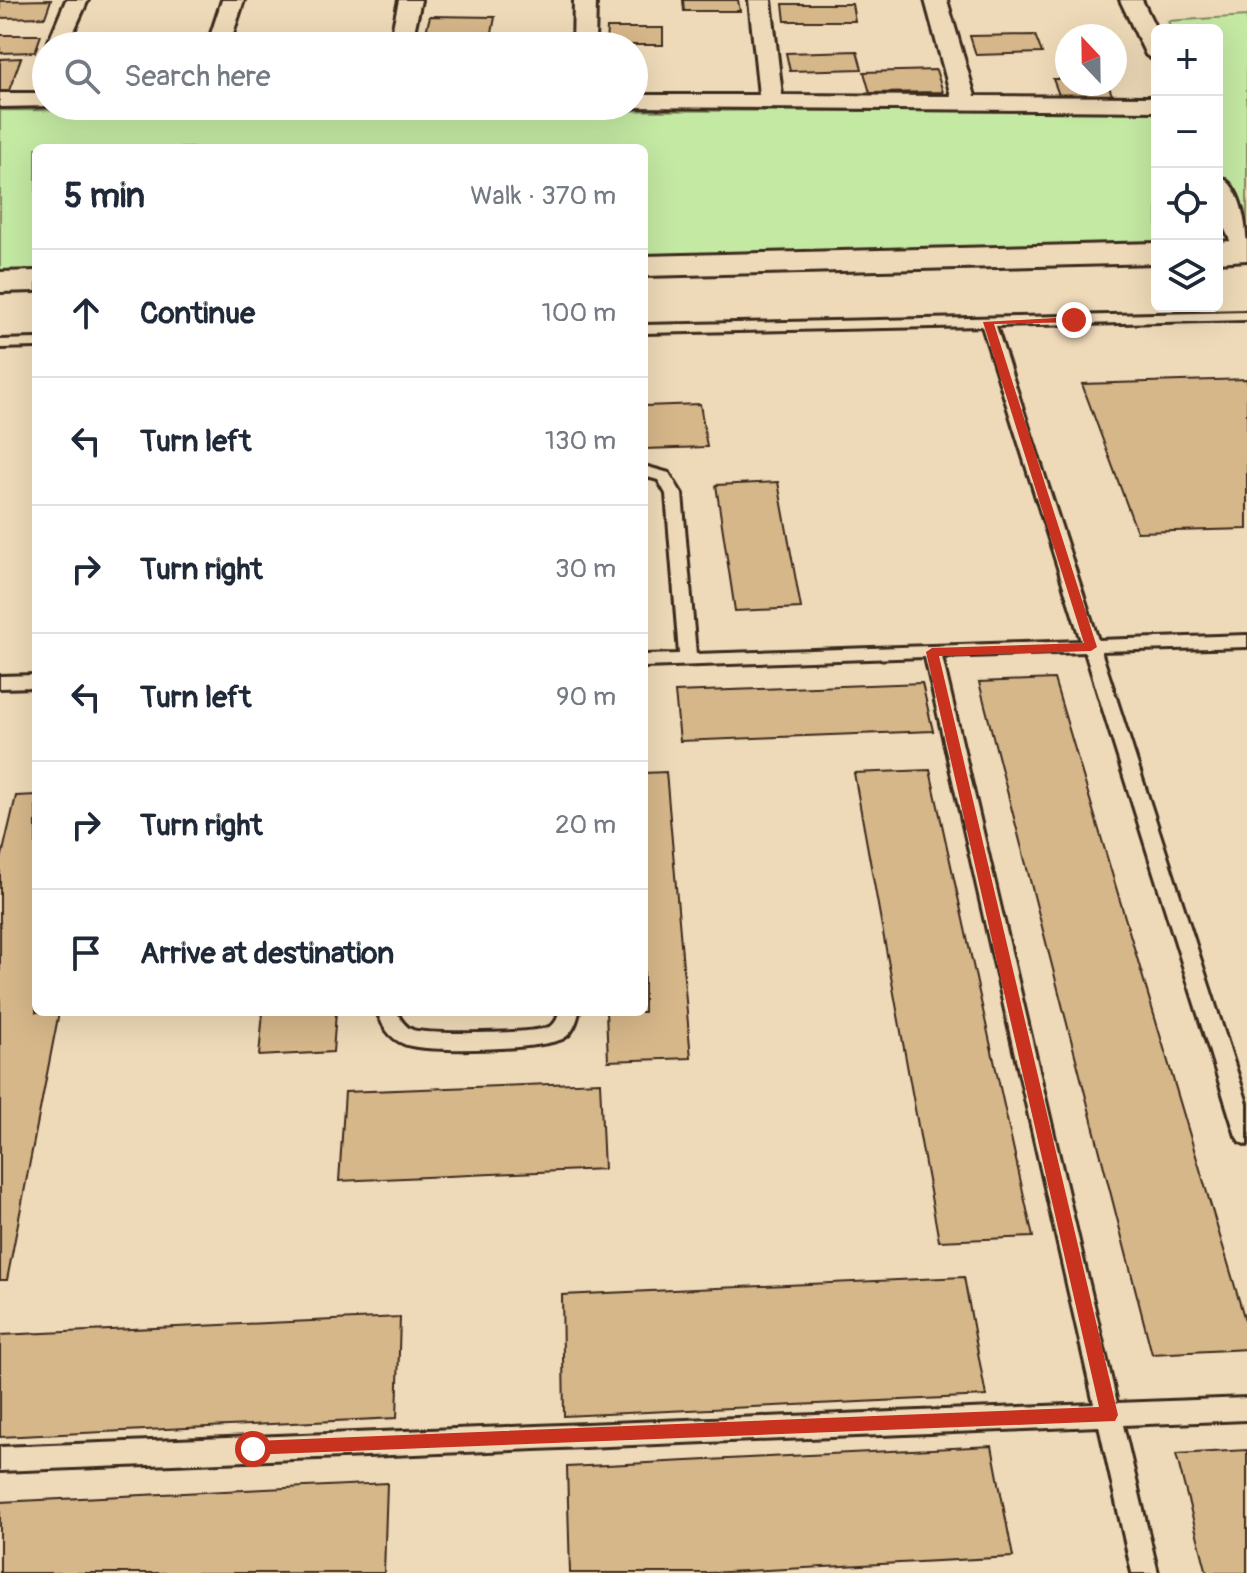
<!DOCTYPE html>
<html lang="en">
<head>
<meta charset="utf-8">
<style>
  body { margin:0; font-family:Pangolin,sans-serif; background:#f2f2f3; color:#1f2937 }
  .controls { position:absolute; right:24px; top:24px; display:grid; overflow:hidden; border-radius:12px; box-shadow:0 8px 32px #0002 }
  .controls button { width:72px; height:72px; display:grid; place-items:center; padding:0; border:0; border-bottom:2px solid #e0e1e3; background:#fff; color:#1f2937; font:40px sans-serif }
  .compass { position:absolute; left:1055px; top:24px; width:72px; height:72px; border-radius:50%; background:#fff; box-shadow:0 8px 32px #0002; rotate:338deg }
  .stop { position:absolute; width:24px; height:24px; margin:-18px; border:6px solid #c8321e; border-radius:50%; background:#fff }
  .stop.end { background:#c8321e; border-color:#fff; box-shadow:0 2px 8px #0008 }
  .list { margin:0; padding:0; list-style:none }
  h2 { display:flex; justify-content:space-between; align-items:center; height:104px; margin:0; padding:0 32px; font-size:34px }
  h2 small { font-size:26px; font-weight:400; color:#747a83 }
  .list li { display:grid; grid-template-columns:52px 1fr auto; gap:24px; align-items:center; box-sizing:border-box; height:128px; padding:0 32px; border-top:2px solid #e0e1e3 }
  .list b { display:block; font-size:30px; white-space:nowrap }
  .list em { font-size:26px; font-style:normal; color:#747a83 }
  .icon { flex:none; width:44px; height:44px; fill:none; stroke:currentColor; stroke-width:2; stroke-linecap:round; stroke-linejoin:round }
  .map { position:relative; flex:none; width:1247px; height:1573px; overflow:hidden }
  .search { position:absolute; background:#fff; box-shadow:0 8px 32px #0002; left:32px; top:32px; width:616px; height:88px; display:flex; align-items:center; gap:20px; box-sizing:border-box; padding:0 28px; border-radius:44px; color:#747a83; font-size:30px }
  .panel { position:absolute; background:#fff; box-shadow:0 8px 32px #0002; left:32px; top:144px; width:616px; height:872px; border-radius:12px }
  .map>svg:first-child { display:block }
  .green { fill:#c4e9a3; stroke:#808a60; stroke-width:2 }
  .building { fill:#d6b78a; stroke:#3b2a1e; stroke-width:2 }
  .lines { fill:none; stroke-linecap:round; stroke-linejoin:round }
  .service-casing { stroke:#3b2a1e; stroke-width:6 }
  .minor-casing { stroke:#3b2a1e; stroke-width:6 }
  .tertiary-casing { stroke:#3b2a1e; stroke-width:6 }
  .service { fill:#eedab8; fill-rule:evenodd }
  .minor { fill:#eedab8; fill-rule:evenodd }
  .tertiary { fill:#eedab8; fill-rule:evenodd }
  .route { fill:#c8321e }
</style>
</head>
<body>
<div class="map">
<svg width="1247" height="1573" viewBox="0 0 1247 1573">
  <rect width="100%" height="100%" fill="#eedab8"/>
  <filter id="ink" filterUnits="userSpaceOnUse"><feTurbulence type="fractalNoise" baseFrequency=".0125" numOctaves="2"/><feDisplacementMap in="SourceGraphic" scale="16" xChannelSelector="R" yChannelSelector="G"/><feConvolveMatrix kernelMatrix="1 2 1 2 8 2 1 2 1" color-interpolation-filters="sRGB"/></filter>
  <g filter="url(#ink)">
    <g class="green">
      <polygon points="1247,16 1247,245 1217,246 1217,30 1172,30 1168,21"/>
      <polygon points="0,110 1157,111 1157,247 644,258 644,148 36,148 36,271 0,271"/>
    </g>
    <g class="building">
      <polygon points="51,0 45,17 0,18 0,1"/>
      <polygon points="683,0 738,0 740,11 684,11"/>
      <polygon points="783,4 852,4 855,21 785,21"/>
      <polygon points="430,16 495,17 492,33 426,32"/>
      <polygon points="607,28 663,28 663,45 606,45"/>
      <polygon points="0,35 41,35 35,52 0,53"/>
      <polygon points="1035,35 1042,53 976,55 970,36"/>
      <polygon points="857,51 862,69 790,71 786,53"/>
      <polygon points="21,58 8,93 0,93 0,59"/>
      <polygon points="936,70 943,92 870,93 864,72"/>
      <polygon points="1053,79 1067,79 1067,84 1108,84 1112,95 1059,95"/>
      <polygon points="1247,379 1247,529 1137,532 1082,384"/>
      <polygon points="700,404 707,447 644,449 644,406"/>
      <polygon points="778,482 801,608 735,611 716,485"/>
      <polygon points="1054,679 1247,1327 1247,1349 1152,1354 979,682"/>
      <polygon points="922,683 933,731 680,741 675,692"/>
      <polygon points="930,770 1033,1237 939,1241 854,773"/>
      <polygon points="666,772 691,1058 608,1061 606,1012 644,1012 644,773"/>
      <polygon points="36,795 36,1012 59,1012 7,1280 0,1280 0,864 16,796"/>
      <polygon points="263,1012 336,1012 333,1052 259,1056"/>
      <polygon points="600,1082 604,1169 339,1181 345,1092"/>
      <polygon points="964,1277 986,1396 564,1416 562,1295"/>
      <polygon points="400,1317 397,1418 0,1437 0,1335"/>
      <polygon points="992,1446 1013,1557 708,1573 570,1573 567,1467"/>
      <polygon points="1247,1450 1247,1573 1207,1573 1176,1454"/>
      <polygon points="387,1483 384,1573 0,1573 0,1502"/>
    </g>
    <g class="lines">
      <defs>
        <g id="service">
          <polygon points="1247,312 1247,320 996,326 1098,640 1247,635 1247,647 1101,651 1247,1103 1247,1145 1240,1142 1236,1136 1085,652 942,657 1117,1403 1247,1398 1247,1420 1123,1425 1158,1573 1132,1573 1099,1426 0,1471 0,1447 1094,1404 925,657 644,667 644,655 679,654 666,494 658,480 644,476 644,466 669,473 682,494 696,654 1081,641 982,326 644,333 644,325"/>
          <polygon points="36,339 36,347 0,348 0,340"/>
          <polygon points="36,675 36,687 0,688 0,676"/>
          <path d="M377,1012H397C400,1019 405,1027 413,1030C429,1035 536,1034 549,1027C556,1024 557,1019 559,1012H579C577,1021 573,1033 564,1038C544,1050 424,1053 404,1044C389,1038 383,1026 377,1012Z"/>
        </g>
        <g id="minor">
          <polygon points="66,0 88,0 67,46 46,48"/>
          <polygon points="222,0 244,0 229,46 207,46"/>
          <polygon points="399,0 421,0 411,46 389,46"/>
          <polygon points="574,0 596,0 595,46 573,46"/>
          <polygon points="749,0 771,0 782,95 951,96 925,0 947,0 975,96 1157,97 1157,111 626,107 634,106 634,95 759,95"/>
          <polygon points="1120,0 1142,0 1157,31 1157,62 1146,55"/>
          <polygon points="0,93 46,93 46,106 50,106 0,107"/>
          <path d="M1217,176C1244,183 1247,234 1247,257L1238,255L1234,249L1217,212Z"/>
        </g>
        <g id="tertiary">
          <polygon points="1247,240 1247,260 1217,262 1217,242"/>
          <polygon points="1157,243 1157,263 644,276 644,256"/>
          <polygon points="36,271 36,291 0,292 0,272"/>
        </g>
      </defs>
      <use href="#service" class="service-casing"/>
      <use href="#minor" class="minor-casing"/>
      <use href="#tertiary" class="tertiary-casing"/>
      <use href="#service" class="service"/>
      <use href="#minor" class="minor"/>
      <use href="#tertiary" class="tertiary"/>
    </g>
  </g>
  <polygon class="route" points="1074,317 1078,322 994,324 1097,647 1091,651 939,656 1118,1415 1115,1421 247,1455 247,1443 253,1441 1099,1407 926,652 932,648 1084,643 983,322"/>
</svg>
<div class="controls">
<button>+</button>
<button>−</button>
<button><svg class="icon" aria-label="locate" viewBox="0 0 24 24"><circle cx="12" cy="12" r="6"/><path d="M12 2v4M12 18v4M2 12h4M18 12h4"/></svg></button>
<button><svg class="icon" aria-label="layers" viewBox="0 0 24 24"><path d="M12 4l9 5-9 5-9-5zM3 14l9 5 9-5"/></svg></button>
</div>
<svg class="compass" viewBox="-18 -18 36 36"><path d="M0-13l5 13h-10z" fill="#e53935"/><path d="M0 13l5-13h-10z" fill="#747a83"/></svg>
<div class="stop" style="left:253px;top:1449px"></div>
<div class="stop end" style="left:1074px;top:320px"></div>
<div class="search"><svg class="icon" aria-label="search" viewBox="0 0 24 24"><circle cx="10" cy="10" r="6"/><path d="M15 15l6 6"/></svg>Search here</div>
<section class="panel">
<h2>5 min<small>Walk · 370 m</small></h2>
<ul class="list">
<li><svg class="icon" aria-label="ahead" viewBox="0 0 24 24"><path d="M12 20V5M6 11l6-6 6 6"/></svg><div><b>Continue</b></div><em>100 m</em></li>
<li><svg class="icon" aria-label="left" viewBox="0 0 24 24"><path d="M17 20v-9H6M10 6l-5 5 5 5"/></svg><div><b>Turn left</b></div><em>130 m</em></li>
<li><svg class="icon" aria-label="right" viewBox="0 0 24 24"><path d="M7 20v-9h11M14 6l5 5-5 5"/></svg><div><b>Turn right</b></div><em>30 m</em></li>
<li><svg class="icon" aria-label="left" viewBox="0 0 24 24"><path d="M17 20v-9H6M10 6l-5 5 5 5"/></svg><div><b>Turn left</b></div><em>90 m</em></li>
<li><svg class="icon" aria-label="right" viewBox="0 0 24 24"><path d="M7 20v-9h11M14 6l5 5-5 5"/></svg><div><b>Turn right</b></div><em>20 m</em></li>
<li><svg class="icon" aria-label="arrive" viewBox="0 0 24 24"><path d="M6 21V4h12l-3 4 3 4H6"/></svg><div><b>Arrive at destination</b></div></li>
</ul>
</section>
</div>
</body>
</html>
